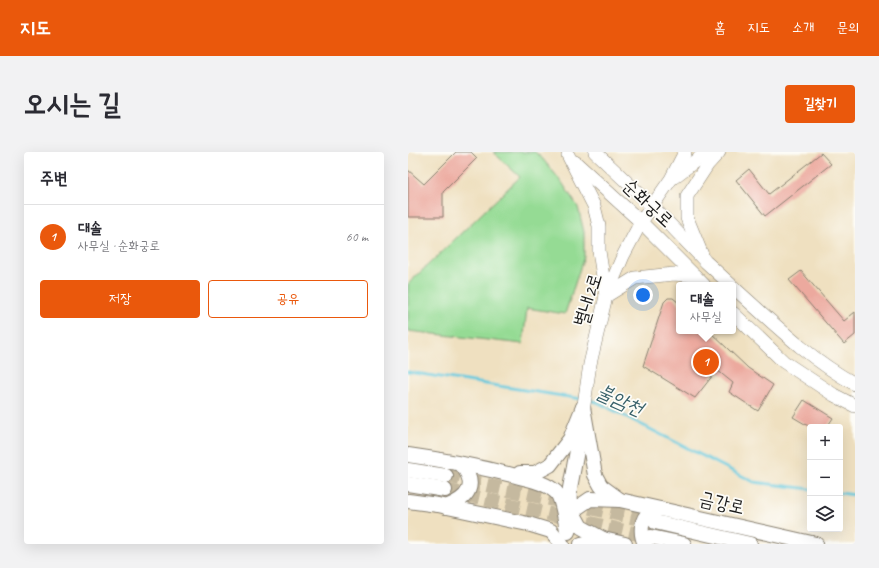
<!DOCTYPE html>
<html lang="ko">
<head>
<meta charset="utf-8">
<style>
  body { margin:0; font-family:Caveat,"Poor Story",sans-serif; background:#f2f2f3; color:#2b2b33 }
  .controls { position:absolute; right:12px; bottom:12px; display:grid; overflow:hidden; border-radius:4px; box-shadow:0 4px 16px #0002 }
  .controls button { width:36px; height:36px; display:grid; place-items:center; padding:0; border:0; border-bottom:1px solid #e1e1e2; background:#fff; color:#2b2b33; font:20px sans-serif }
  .you { position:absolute; left:235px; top:143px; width:14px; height:14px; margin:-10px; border:3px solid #fff; border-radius:50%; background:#1a73e8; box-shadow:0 0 0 6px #1a73e833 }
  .badge { display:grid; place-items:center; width:26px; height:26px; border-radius:50%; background:#ea580c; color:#fff; font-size:13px; font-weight:700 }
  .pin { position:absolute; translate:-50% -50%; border:2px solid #fff; box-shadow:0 1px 4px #0006 }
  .popup { position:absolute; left:268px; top:130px; width:60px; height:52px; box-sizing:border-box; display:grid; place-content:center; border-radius:4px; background:#fff; filter:drop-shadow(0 1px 3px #0005); font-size:13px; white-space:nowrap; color:#7c7c81 }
  .popup b { font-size:15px; color:#2b2b33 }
  .popup::after { content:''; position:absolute; left:50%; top:100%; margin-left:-8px; border:8px solid transparent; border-top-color:#fff }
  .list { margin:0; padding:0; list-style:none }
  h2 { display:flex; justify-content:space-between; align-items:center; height:52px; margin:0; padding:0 16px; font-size:17px }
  h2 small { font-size:13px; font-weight:400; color:#7c7c81 }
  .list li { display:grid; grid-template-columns:26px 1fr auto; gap:12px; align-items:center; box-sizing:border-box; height:64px; padding:0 16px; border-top:1px solid #e1e1e2 }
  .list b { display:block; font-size:15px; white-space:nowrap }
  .list p { margin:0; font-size:13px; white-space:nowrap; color:#7c7c81 }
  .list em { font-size:13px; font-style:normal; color:#7c7c81 }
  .actions { display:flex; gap:8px; padding:12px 16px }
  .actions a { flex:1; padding:9px 0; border:1px solid #ea580c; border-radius:4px; text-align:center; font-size:14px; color:#ea580c }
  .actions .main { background:#ea580c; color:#fff }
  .icon { flex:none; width:22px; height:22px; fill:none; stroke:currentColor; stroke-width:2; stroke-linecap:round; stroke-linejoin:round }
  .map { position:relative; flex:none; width:447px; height:392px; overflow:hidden; border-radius:4px }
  header { display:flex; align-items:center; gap:24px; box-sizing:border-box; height:56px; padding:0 20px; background:#ea580c; color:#fff }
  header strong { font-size:19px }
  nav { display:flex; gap:22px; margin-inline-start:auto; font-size:14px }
  .intro { display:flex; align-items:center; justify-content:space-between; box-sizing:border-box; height:96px; padding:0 24px }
  h1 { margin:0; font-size:28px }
  .button { padding:10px 18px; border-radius:4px; background:#ea580c; color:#fff; font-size:14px; font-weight:700 }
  main { display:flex; gap:24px; padding:0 24px }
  aside { flex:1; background:#fff; border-radius:4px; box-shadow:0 4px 16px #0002 }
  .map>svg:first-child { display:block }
  .green { fill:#95db94; stroke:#587c58 }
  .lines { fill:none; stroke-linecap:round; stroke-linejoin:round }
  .stream { stroke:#5fc7dc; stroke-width:3 }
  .building { fill:#eca99e }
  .secondary-tunnel { stroke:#c5b99f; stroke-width:14; stroke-dasharray:14 7; stroke-linecap:butt }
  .tertiary-casing { stroke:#867e6e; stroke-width:14 }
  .secondary-casing { stroke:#867e6e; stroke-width:16 }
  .tertiary { stroke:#fff; stroke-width:13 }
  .secondary { stroke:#fff; stroke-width:14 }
  .labels { text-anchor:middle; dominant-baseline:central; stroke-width:3.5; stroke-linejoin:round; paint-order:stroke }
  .street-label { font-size:19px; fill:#1c1c1c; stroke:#fdfcf7 }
  .water-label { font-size:20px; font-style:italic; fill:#376069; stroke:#fdfcf7 }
</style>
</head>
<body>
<header>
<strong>지도</strong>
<nav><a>홈</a><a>지도</a><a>소개</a><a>문의</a></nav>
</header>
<div class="intro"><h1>오시는 길</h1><a class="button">길찾기</a></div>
<main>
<aside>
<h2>주변<small></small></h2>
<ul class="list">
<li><span class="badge">1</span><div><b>대솔</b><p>사무실 · 순화궁로</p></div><em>60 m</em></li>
</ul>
<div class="actions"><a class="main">저장</a><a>공유</a></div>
</aside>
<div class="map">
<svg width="447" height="392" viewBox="0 0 447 392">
  <rect width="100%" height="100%" fill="#fdfcf7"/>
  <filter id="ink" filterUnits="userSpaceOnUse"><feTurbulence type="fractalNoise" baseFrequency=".025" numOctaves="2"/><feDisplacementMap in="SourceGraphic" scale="8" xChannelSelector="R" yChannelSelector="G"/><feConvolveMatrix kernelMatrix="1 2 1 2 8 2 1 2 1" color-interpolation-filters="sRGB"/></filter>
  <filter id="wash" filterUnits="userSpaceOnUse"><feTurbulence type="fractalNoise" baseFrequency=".012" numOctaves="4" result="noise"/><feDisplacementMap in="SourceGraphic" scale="16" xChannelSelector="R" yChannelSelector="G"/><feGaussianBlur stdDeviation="0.9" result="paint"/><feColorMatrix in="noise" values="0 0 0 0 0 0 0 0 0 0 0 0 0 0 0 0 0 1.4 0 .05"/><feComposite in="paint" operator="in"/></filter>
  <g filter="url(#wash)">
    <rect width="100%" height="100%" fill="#efe0c0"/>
    <polygon class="green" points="85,0 127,0 133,5 153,29 170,55 176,80 176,104 157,162 119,156 115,192 0,179 0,132 112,25"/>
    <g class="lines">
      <g class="stream">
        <polyline points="0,220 174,247"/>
        <polyline points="180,248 189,250 346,330 402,337"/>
        <polyline points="432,341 447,343"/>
      </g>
    </g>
    <g id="blocks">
      <g class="building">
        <polygon points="48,0 63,0 69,6 35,40 35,65 0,65 0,18 16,32"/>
        <polygon points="413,1 423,12 357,64 328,28 341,17 361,42"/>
        <polygon points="393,119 436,169 447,160 447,183 436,192 381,128"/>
        <polygon points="260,146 265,146 271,151 271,179 301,179 340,216 365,233 350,259 321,240 325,231 309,218 287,246 235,214 256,150"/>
        <polygon points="396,248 425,266 419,275 402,275 385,265"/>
      </g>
    </g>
  </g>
  <g filter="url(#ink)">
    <use href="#blocks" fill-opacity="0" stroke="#867e6e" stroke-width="1"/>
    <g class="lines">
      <g class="secondary-tunnel">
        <polyline points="38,324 246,370"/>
        <polyline points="37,338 243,385"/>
      </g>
      <defs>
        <g id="tertiary">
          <polyline points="187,0 244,54 298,110 323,133"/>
          <polyline points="160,3 186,54 191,74 191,99 198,144 227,126 266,122 287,124"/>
          <polyline points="167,10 233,70 296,133"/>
          <polyline points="266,25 299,0"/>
          <polyline points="294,103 279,66 279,44 300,12 311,0"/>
          <path d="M325,135C363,169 401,207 447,232"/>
          <polyline points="325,161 376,210 426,243 447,254"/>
          <polyline points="170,293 182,212 198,144 215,104 233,70 263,27 277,0"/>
        </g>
        <g id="secondary">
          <polyline points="175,255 187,323 193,334 212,348"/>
          <path d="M0,303C36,308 73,315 108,324C122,328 137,330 148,340C154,346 157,368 159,378"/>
          <polyline points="0,318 38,324"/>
          <polyline points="112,321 127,321 142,313 162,287 175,255"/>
          <polyline points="0,332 37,338"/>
          <polyline points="0,349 30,353 120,372 143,379 154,392"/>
          <path d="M38,355C61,346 70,333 53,312"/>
          <polyline points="165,355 166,362 173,375 195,387 217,392"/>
          <polyline points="161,366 162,336 170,293"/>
          <polyline points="247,370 342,392"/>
          <polyline points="160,380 166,358 182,347 212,348 408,392"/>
          <polyline points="243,385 276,392"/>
          <polyline points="173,392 195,387"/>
          <path d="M237,392C232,382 232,367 242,360C245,358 249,358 251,357"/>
        </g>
      </defs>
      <use href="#tertiary" class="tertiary-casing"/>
      <use href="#secondary" class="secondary-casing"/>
      <use href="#tertiary" class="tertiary"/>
      <use href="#secondary" class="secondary"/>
    </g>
  </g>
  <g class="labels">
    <g class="street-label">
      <text transform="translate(240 51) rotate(43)">순화궁로</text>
      <text transform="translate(180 148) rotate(-73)">별내2로</text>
      <text transform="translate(314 351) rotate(13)">금강로</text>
    </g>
    <g class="water-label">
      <text transform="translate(212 248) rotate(24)">불암천</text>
    </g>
  </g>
</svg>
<div class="controls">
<button>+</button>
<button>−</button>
<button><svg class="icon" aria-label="layers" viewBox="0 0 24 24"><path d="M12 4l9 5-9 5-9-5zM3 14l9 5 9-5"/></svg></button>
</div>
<div class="you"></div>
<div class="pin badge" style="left:298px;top:210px">1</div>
<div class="popup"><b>대솔</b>사무실</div>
</div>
</main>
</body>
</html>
